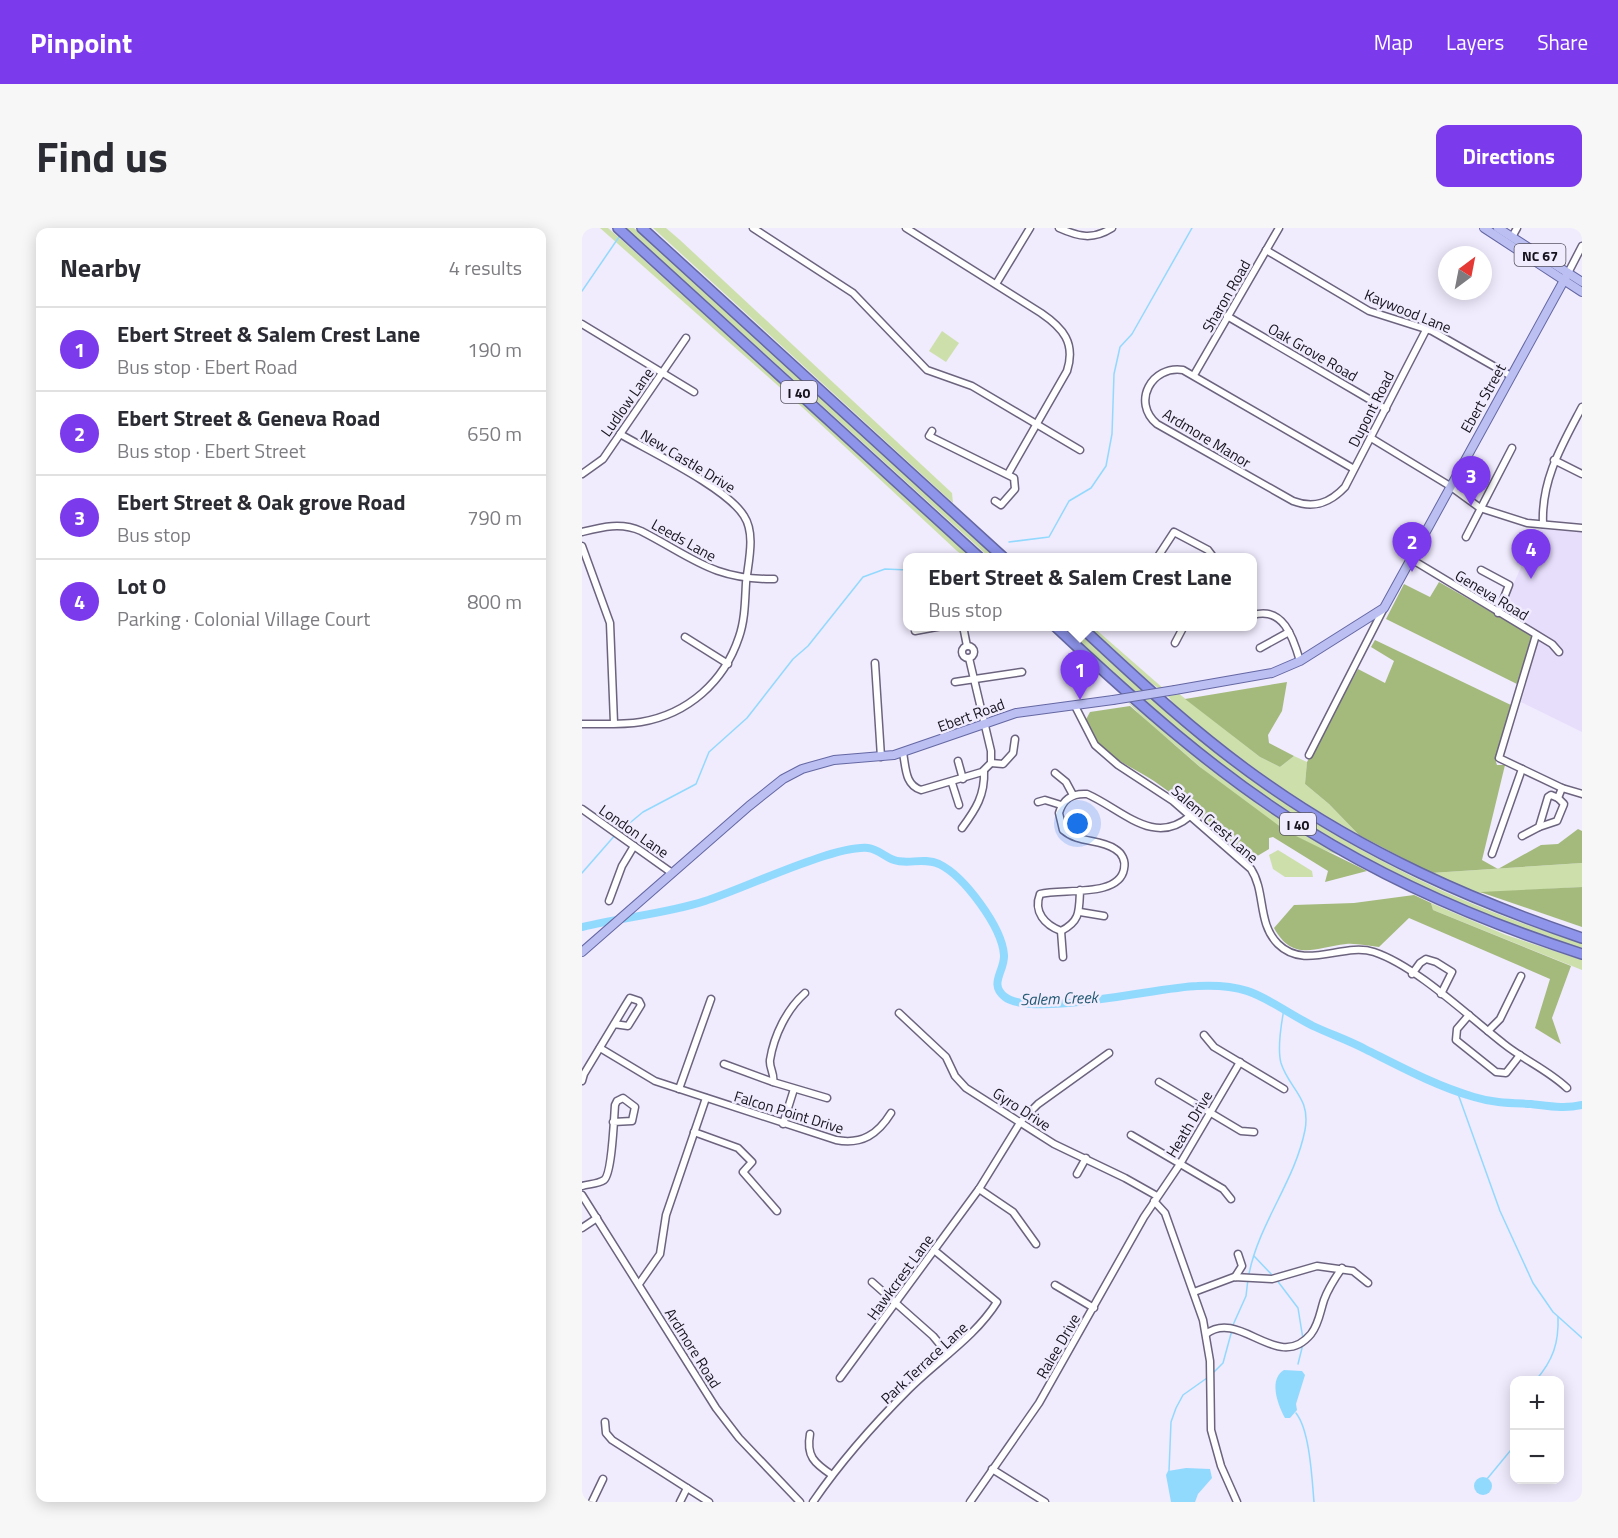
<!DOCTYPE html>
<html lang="en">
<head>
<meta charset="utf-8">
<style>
  body { margin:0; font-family:"Titillium Web",sans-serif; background:#f7f7f7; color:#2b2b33 }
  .controls { position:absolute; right:18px; bottom:18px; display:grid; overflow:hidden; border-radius:12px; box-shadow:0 3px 15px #0003 }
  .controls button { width:54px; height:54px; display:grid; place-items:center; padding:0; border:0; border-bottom:2px solid #e1e1e2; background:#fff; color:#2b2b33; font:30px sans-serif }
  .compass { position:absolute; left:856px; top:18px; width:54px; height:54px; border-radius:50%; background:#fff; box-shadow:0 3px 15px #0003; rotate:32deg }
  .you { position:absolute; left:496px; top:596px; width:21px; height:21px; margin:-15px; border:4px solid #fff; border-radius:50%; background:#1a73e8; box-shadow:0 0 0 9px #1a73e833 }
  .badge { display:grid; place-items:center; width:39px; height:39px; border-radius:50%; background:#7c3aed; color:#fff; font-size:20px; font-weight:700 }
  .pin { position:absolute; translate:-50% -50px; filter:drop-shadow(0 2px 3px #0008) }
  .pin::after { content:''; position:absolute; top:32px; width:21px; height:18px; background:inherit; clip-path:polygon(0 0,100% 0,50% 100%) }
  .popup { position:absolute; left:321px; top:325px; width:354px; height:78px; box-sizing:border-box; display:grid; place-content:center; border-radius:12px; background:#fff; filter:drop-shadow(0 2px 4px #0005); font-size:20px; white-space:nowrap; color:#7c7c81 }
  .popup b { font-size:22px; color:#2b2b33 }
  .popup::after { content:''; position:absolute; left:50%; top:100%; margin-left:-12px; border:12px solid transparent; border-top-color:#fff }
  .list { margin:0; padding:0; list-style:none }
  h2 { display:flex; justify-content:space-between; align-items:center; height:78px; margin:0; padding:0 24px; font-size:26px }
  h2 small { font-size:20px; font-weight:400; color:#7c7c81 }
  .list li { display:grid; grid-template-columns:39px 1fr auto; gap:18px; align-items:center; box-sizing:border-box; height:84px; padding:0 24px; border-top:2px solid #e1e1e2 }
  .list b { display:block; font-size:22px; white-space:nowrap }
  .list p { margin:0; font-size:20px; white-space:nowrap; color:#7c7c81 }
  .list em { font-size:20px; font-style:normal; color:#7c7c81 }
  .map { position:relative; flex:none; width:1000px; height:1274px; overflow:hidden; border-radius:12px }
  header { display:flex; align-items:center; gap:36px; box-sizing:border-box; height:84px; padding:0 30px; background:#7c3aed; color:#fff }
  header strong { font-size:28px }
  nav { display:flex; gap:33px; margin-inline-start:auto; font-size:21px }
  .intro { display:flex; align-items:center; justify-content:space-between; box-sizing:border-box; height:144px; padding:0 36px }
  h1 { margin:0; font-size:42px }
  .button { padding:15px 27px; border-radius:12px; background:#7c3aed; color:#fff; font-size:21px; font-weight:700 }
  main { display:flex; gap:36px; padding:0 36px }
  aside { flex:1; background:#fff; border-radius:12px; box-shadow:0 3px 15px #0003 }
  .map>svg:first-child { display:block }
  .built { fill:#e7defc }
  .green { fill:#cde0ac }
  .forest { fill:#a4ba7c }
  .water { fill:#92d9fe }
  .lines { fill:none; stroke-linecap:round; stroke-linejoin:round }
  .stream { stroke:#92d9fe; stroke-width:1.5 }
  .river { stroke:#92d9fe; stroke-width:8 }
  .minor-casing { stroke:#6c647e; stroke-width:9 }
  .major-casing { stroke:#6467a2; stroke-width:10 }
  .highway-casing { stroke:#6467a2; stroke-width:12 }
  .minor { stroke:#fff; stroke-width:6 }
  .major { stroke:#bbbff2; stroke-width:8 }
  .highway { stroke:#8d94e9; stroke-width:9 }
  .major-bridge-casing { stroke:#6467a2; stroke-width:10; stroke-linecap:butt }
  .major-bridge { stroke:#bbbff2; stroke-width:8 }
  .labels { text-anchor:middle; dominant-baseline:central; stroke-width:5; stroke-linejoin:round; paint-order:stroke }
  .shield { fill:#f0ebfd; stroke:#585461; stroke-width:1.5 }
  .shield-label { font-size:14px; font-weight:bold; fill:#17141e }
  .street-label { font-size:15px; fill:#17141e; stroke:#f0ebfd }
  .water-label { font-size:16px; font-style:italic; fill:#225972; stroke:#f0ebfd }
</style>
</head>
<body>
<header>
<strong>Pinpoint</strong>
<nav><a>Map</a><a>Layers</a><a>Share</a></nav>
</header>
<div class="intro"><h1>Find us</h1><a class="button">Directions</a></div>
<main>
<aside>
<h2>Nearby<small>4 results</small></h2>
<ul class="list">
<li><span class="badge">1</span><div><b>Ebert Street &amp; Salem Crest Lane</b><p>Bus stop · Ebert Road</p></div><em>190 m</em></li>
<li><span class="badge">2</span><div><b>Ebert Street &amp; Geneva Road</b><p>Bus stop · Ebert Street</p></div><em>650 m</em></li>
<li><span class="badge">3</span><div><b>Ebert Street &amp; Oak grove Road</b><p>Bus stop</p></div><em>790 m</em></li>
<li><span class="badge">4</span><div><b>Lot O</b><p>Parking · Colonial Village Court</p></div><em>800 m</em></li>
</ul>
</aside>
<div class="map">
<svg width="1000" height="1274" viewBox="0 0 1000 1274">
  <rect width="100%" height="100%" fill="#f0ebfd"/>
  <polygon class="built" points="956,301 1000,304 1000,504 939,474 958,406 919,384"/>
  <g class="green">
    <polygon points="18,0 26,0 41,13 391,329 383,329 375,323 220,179"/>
    <polygon points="44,0 52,0 87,31 415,329 407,329"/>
    <polygon points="71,0 84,0 98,12 370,265 371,275"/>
    <polygon points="360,103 377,115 364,134 347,123"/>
    <path d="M482,399H490C537,441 584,486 634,525C743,611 868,675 1000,715V721C867,678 744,617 633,531C580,490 532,444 482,399Z"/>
    <polygon points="507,399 511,399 582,461 578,461 570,456"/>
    <path d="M596,465L678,529L698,539L712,528L725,534L723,556L747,576L777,607C710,570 648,525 591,475L585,467Z"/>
    <path d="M545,473L679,579L756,627C694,606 641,559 593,517C576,503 559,489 545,473Z"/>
    <polygon points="696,622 730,643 731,649 703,649 691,641 687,627"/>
    <polygon points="1000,635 1000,659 894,665 849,645"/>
    <polygon points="849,675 924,707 1000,732 1000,742 851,682"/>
  </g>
  <g class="forest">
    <polygon points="857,354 951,408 937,457 804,391 822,356 848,369"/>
    <polygon points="793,412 931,478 914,534 915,537 923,537 900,632 916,641 959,617 976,616 996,601 1000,603 1000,635 849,645 777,607 747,576 723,556 725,534 776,441 803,455 812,433 789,419"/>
    <polygon points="705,454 700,483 686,507 687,515 712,528 698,539 678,529 603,471"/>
    <path d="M548,478L618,539L704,603L785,643L743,654L746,643L691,609L687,610V621L667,633C637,605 606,576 572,553C546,536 516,526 500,499L508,484Z"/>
    <polygon points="1000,659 1000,699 898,664"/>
    <path d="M832,667L849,675L851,682L989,738L970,790L979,816L953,800L968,751L827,690L797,719C786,718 774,715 764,716C732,720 711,734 692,700L712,677L772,675Z"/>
  </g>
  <g class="water">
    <path d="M702,1142L720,1143L723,1147L714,1176L715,1182L708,1190H703C696,1177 686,1152 702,1142Z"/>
    <polygon points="604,1240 628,1241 630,1250 616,1266 613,1274 589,1274 584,1247 586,1243"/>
    <circle cx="901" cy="1258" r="9"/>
  </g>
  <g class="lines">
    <g class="stream">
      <polyline points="0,63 39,6"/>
      <polyline points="427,314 467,309 487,273 509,260 524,238 530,206 532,146 538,119 550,106 610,0"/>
      <polyline points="38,603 61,584 114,556 127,524 165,490 211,431 226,418 281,349 303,341 326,342"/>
      <polyline points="0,645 34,606"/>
      <polyline points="875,863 918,983 951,1055 971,1084 1000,1110"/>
      <polyline points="672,1028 691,1048"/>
      <path d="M667,1046C677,995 713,953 723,902C729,869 707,861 699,835C695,820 699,797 702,781"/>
      <polyline points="694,1051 716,1080 721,1111"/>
      <polyline points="651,1097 664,1068 666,1051"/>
      <polyline points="716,1136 721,1116"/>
      <polyline points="631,1145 641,1135 650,1102"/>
      <path d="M954,1152C971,1132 977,1115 976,1089"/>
      <path d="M714,1185C728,1203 730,1251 732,1274"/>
      <polyline points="587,1243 589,1194 594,1180 601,1167 625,1150"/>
      <polyline points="905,1251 933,1217"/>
    </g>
    <path class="river" d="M0,699C41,689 83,686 123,673C161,661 252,617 286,620C296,621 303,629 312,632C326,637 341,629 357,636C382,648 420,699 422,727C423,743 406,756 423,769C450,790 577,759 615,758C673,755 683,773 731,798C748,806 766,812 783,821C819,839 854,858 892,869C911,875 930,875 949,876C967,878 982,881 1000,877"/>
    <defs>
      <g id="minor">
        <polyline points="171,0 271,65 345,142 390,158 498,222"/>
        <path d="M324,0L459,85C481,100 494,115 485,143L426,246"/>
        <path d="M477,0C497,9 511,12 530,0"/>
        <polyline points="930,9 935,0"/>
        <polyline points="684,22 787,83 850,103 929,148"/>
        <polyline points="986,45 1000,18"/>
        <polyline points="414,56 448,0"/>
        <polyline points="645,88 804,181"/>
        <polyline points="0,96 112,164"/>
        <polyline points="612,147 697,0"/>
        <polyline points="350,203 347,208 432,250 433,261 419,277 413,273"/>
        <polyline points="789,210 868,258 898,280 945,295 1000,300"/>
        <polyline points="972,232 1000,246"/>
        <path d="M772,241L601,142C570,137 549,174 575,196L711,273C732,281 748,275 763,259L844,102"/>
        <polyline points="0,246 21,231 104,110"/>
        <path d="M961,296C959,252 980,217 1000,179"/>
        <path d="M0,304C20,299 39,294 59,303C110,329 131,352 192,351"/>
        <polyline points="884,309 930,220"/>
        <polyline points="0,318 28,395 32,495"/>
        <polyline points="575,330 592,304 626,322 632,330"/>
        <polyline points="829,331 970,416 977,424"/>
        <polyline points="899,342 927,357 916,385"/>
        <path d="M671,387C701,378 711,409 718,433"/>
        <polyline points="381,398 385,418"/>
        <polyline points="333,403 360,398"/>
        <polyline points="954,407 917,530 980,560 1000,566"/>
        <polyline points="103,409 146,436"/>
        <polyline points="593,415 602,398"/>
        <circle cx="386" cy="424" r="6"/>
        <polyline points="678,420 707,404"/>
        <polyline points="293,435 299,529"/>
        <polyline points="373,454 440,444"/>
        <path d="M493,478L513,517L536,537L591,573L669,641C684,664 675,695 696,716C723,743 761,714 792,724C834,738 886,788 922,816C942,832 966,842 985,860"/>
        <path d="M0,496C19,496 40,497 59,494C106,486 142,454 157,409C163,392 163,373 164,355C166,335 174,306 162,288C145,260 69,224 38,206"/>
        <path d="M321,525C324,540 323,557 339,562L400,544L409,535V523L387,430"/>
        <polyline points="727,527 802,380"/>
        <polyline points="376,533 381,551"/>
        <polyline points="409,535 421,536 431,525 433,511"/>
        <polyline points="473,545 484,554 491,567"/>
        <polyline points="370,555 377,577"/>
        <polyline points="456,574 463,572 479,577"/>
        <polyline points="0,581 90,645"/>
        <polyline points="957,599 975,593 982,576 976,570"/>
        <path d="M380,600C394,581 403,567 402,543"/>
        <polyline points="940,608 957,599 966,569 969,567 976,570 980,560"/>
        <polyline points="910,626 940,541"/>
        <path d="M498,662C497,682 499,693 479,703C463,697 451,684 458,666C480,660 537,670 542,641C544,633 540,625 533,621C517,610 497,616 481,602L477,585C481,571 490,565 505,566C541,582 572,619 608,588"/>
        <polyline points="27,673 40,638 52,618"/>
        <polyline points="498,684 522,688"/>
        <polyline points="479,703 481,729"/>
        <polyline points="830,746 838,735 844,731 854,734 870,744 859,766"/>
        <polyline points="317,785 364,829 373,848 384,860 472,916 543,950 575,968"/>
        <polyline points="887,787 875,801 874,812 914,844 924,845 938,827"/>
        <polyline points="906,803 918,791 939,748"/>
        <polyline points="622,807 632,819 702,861"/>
        <path d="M18,820L73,853L254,912C280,917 296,906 309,885"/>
        <polyline points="142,836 191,854 245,870"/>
        <polyline points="0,853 2,846 43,778 48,770 57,773 59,777 46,798 32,796"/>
        <path d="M191,854C193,846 187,840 188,832C192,807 205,781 223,765"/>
        <polyline points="577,854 659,903 672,904"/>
        <polyline points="97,861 129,771"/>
        <polyline points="201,896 212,861"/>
        <polyline points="112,904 156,920 170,934 161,944 195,983"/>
        <polyline points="549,907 641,961 649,971"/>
        <polyline points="495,946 504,930"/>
        <path d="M0,958C7,956 16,956 22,952C30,946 32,890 33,877L35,873L41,870L53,879L50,893L31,894"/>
        <polyline points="397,961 431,984 454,1016"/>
        <polyline points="0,967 134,1180 157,1210 218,1274"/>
        <polyline points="572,973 583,985 621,1092 628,1133 629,1202 639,1238 655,1274"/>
        <polyline points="0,1000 15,990"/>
        <polyline points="653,1049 660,1038 656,1026"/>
        <polyline points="290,1054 351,1108 366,1126"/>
        <polyline points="57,1056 78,1026 84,987 124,870"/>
        <polyline points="473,1057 512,1080"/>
        <polyline points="612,1064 652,1049 690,1051 735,1038 771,1043 786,1055"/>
        <path d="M624,1106C658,1080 696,1146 729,1106C737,1096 738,1084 742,1072C746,1061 753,1050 760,1040"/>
        <polyline points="258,1150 397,961 439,893 456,876 527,825"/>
        <polyline points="23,1194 24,1205 30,1212 127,1274"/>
        <path d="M228,1206C224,1228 232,1235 250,1247"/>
        <polyline points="410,1241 463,1274"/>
        <polyline points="10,1274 21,1251"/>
        <polyline points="98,1274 105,1260"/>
        <path d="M231,1274C259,1233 292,1196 327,1161C356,1132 393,1109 415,1074L352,1022"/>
        <polyline points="388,1274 457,1175 562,989 598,936 658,834"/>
      </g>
      <g id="major">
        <polyline points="902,0 1000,64"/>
        <polyline points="916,0 1000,54"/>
        <polyline points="593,462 690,445 718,433 802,380 986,45"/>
        <polyline points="0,724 167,578 201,551 220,541 252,532 312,527 434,485 531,472"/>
      </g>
      <g id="highway">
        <polyline points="36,0 398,330"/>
        <polyline points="60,0 422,330"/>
        <path d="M473,398C552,472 634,546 727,603C813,656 904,695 1000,726"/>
        <path d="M498,398C558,454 618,510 686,557C783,625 889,672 1000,710"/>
      </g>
    </defs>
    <use href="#minor" class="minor-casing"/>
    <use href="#major" class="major-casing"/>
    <use href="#highway" class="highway-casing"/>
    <use href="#minor" class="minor"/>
    <use href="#major" class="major"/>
    <use href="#highway" class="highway"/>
    <defs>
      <polyline id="major-bridge" points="531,472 593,462"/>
    </defs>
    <use href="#major-bridge" class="major-bridge-casing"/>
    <use href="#major-bridge" class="major-bridge"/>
  </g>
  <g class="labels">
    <g class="shield">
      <rect x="932.5" y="16" width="51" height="22" rx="4.5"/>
      <rect x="199" y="153" width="36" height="22" rx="4.5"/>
      <rect x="698" y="585" width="36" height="22" rx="4.5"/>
    </g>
    <g class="shield-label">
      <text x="958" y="27">NC 67</text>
      <text x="217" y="164">I 40</text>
      <text x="716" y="596">I 40</text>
    </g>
    <g class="street-label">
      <text transform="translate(644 68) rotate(-60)">Sharon Road</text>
      <text transform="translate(826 83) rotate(22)">Kaywood Lane</text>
      <text transform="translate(731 124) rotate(30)">Oak Grove Road</text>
      <text transform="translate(901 170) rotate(-61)">Ebert Street</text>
      <text transform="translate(45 174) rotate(-55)">Ludlow Lane</text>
      <text transform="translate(789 181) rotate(-63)">Dupont Road</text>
      <text transform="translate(625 210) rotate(31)">Ardmore Manor</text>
      <text transform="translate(106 233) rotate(31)">New Castle Drive</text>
      <text transform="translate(102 312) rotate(29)">Leeds Lane</text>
      <text transform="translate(910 367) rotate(31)">Geneva Road</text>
      <text transform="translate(389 487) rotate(-20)">Ebert Road</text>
      <text transform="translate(633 596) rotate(41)">Salem Crest Lane</text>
      <text transform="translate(52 603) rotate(35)">London Lane</text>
      <text transform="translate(440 881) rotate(33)">Gyro Drive</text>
      <text transform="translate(207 884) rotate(17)">Falcon Point Drive</text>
      <text transform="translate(607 896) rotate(-59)">Heath Drive</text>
      <text transform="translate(318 1049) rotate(-54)">Hawkcrest Lane</text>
      <text transform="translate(476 1118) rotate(-60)">Ralee Drive</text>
      <text transform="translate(111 1120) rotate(58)">Ardmore Road</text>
      <text transform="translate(342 1135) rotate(-43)">Park Terrace Lane</text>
    </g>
    <g class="water-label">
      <text transform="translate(477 770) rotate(-2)">Salem Creek</text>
    </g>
  </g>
</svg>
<div class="controls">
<button>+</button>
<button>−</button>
</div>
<svg class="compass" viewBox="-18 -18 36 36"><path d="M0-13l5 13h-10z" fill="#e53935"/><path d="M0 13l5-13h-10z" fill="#7c7c81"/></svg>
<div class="you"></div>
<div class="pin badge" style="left:498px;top:472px">1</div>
<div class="popup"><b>Ebert Street &amp; Salem Crest Lane</b>Bus stop</div>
<div class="pin badge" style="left:830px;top:344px">2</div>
<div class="pin badge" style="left:889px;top:278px">3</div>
<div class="pin badge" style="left:949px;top:351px">4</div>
</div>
</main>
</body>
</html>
